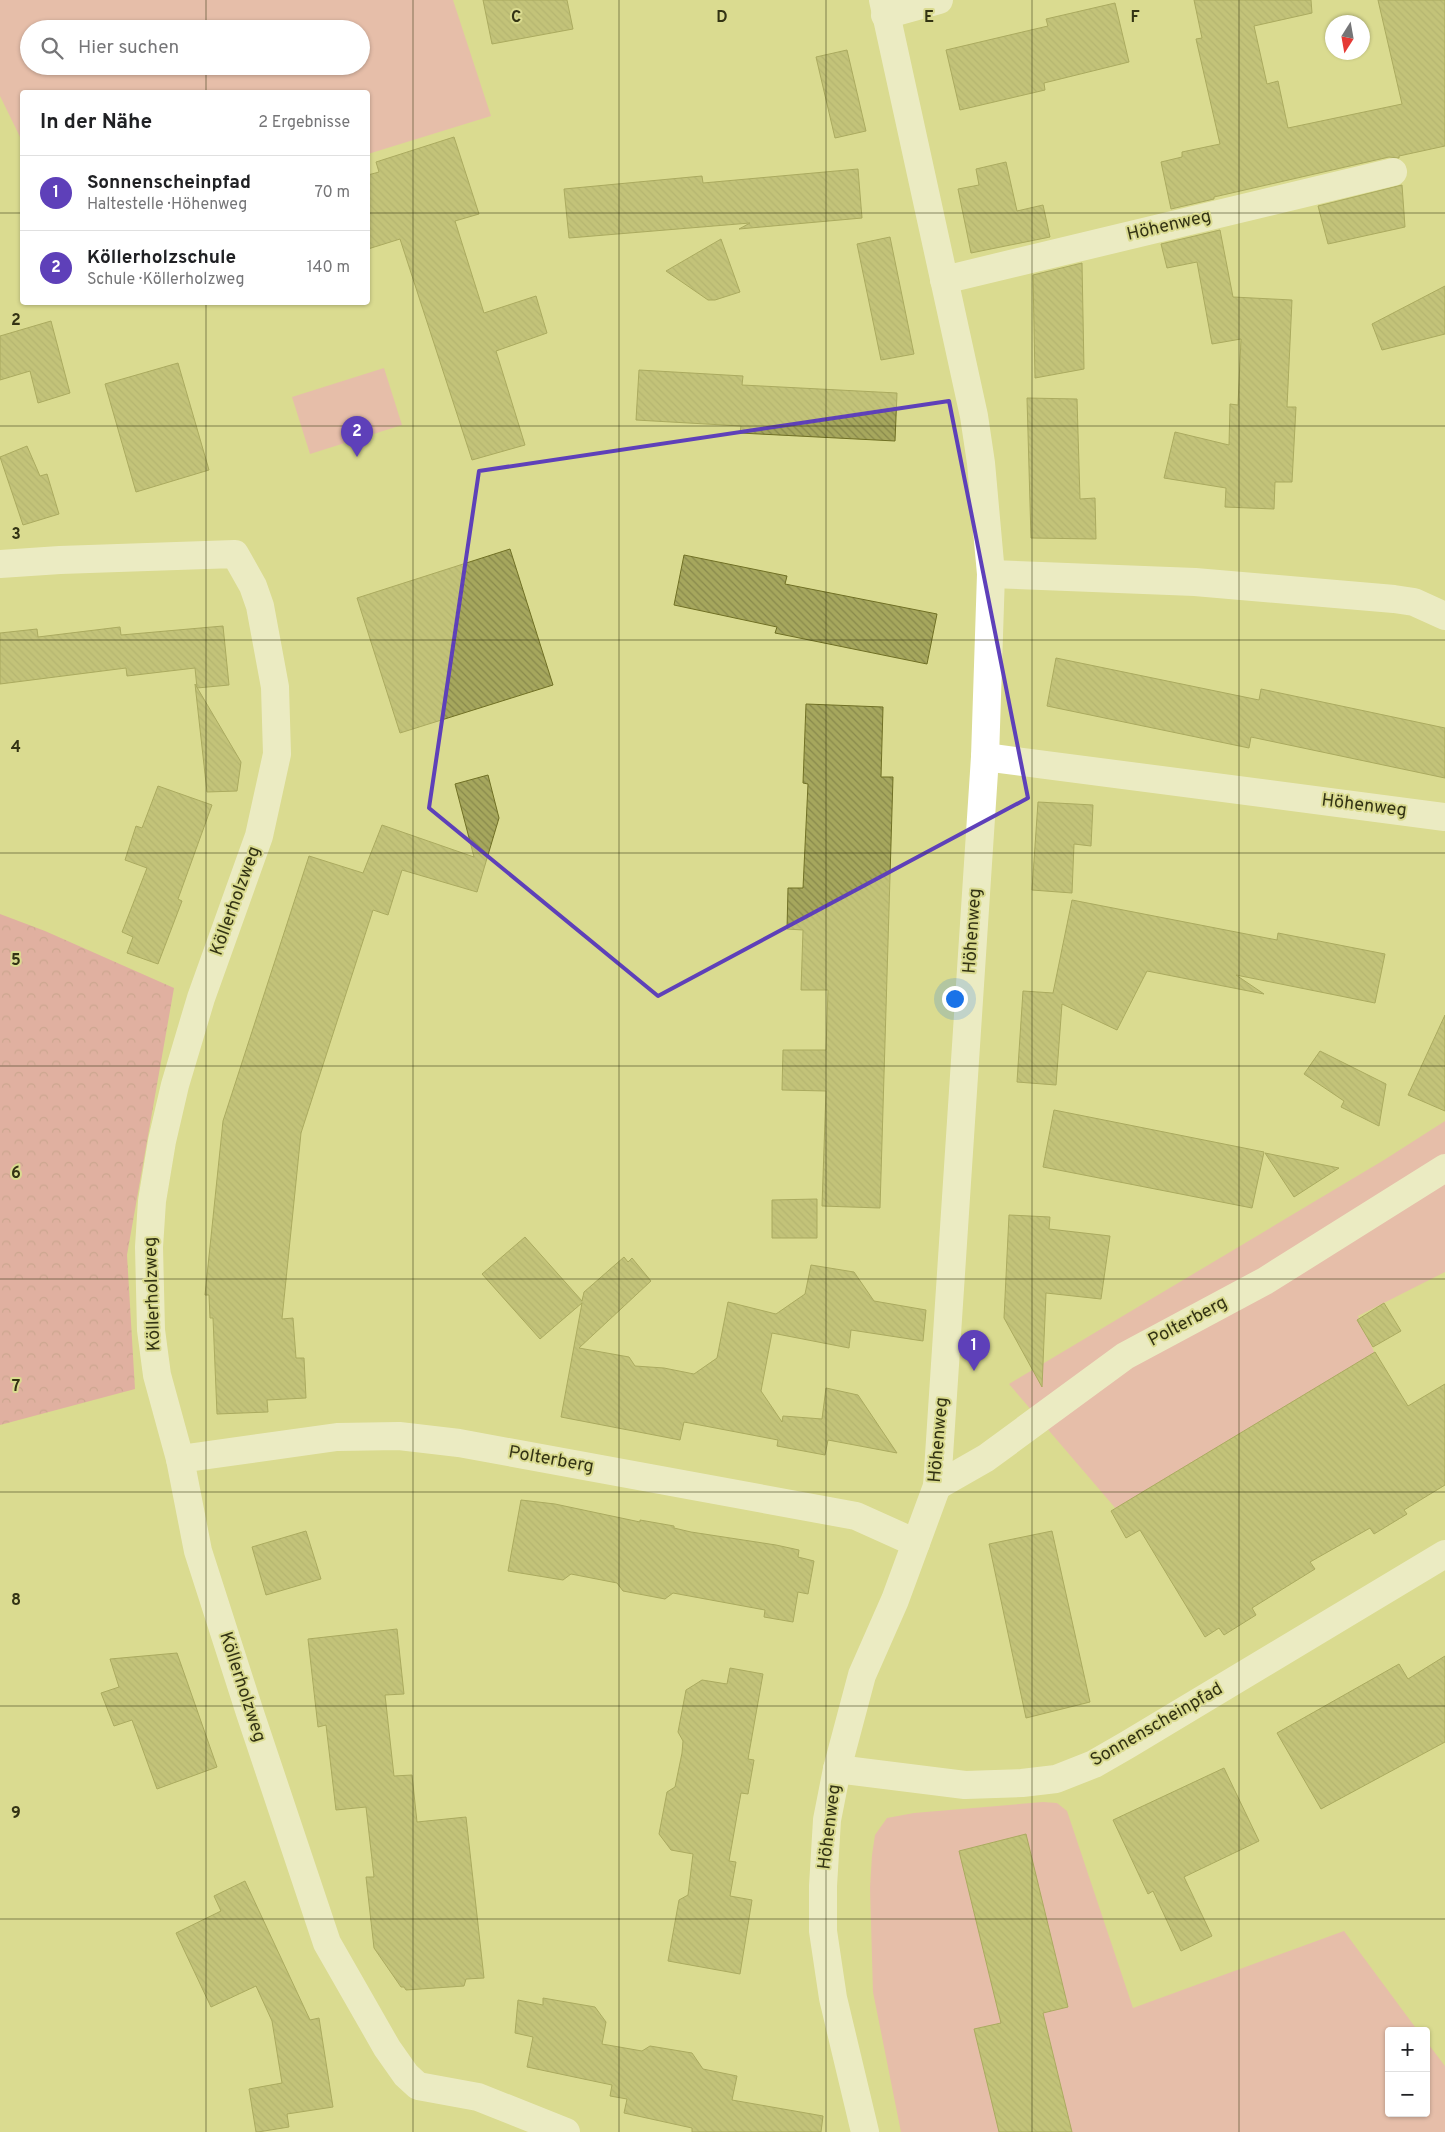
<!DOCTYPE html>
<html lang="de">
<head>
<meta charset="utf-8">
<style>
  body { margin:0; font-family:Overpass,sans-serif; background:#f2f2f2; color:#202124 }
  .controls { position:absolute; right:15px; bottom:15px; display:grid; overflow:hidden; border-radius:5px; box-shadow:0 1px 4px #0004 }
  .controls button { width:45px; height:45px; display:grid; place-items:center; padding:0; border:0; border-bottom:1px solid #e0e0e0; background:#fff; color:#202124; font:25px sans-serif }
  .compass { position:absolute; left:1325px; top:15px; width:45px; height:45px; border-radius:50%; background:#fff; box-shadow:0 1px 4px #0004; rotate:191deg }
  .you { position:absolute; left:954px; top:998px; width:18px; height:18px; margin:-12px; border:4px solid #fff; border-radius:50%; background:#1a73e8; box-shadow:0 0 0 8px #1a73e833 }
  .badge { display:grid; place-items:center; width:32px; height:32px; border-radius:50%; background:#5e40b9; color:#fff; font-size:16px; font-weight:700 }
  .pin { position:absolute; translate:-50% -41px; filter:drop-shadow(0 1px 2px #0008) }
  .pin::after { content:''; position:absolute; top:26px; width:18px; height:15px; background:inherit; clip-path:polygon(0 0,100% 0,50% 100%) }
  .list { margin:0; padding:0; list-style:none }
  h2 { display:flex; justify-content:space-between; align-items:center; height:65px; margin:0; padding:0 20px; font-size:21px }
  h2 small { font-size:16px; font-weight:400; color:#757577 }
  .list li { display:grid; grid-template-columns:32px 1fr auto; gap:15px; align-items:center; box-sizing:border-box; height:75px; padding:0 20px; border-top:1px solid #e0e0e0 }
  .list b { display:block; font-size:19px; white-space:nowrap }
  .list p { margin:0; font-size:16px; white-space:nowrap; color:#757577 }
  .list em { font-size:16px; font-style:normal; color:#757577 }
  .icon { flex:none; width:28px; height:28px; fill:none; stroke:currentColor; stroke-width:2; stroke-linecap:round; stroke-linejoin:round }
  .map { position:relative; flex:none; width:1445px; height:2132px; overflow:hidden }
  .search { position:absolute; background:#fff; box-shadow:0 1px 4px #0004; left:20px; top:20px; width:350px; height:55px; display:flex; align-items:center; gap:12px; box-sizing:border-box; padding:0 18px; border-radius:28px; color:#757577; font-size:19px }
  .panel { position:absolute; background:#fff; box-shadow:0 1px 4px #0004; left:20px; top:90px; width:350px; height:215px; border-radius:5px }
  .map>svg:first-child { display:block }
  .green { fill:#f39cc7; fill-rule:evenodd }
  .forest { fill:url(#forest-crowns) }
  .building { fill:url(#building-back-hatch); stroke:#707025 }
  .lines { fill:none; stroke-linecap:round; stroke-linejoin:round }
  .minor { stroke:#fff; stroke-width:28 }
  .marked { fill:none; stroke:#5e40b9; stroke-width:4; stroke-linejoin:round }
  .grid { fill:none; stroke:#333314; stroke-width:1; stroke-opacity:0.55 }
  .labels { text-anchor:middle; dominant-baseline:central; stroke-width:4; stroke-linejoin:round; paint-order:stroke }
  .street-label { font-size:18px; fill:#333314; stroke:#dadb90 }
  .grid-label { font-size:16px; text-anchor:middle; font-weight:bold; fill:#333314; stroke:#dadb90; stroke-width:4; stroke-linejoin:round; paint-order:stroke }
</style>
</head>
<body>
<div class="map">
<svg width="1445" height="2132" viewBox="0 0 1445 2132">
  <defs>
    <pattern id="forest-crowns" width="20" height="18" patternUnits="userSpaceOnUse" patternTransform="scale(1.25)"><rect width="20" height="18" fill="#e67db3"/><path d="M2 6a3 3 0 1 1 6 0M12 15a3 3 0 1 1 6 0" fill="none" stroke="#bb6790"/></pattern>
    <pattern id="building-back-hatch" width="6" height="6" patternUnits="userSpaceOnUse" patternTransform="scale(1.25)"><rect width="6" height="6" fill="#a6a75d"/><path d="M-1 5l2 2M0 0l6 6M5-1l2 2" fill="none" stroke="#88894c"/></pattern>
  </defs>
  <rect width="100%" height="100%" fill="#dadb90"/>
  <g class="green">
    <path d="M0,0H453L491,116L368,154V92H22V141L0,96ZM29,29H361V66H29Z"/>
    <polygon points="384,368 402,425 310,454 292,397"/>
    <polygon points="1445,1121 1445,1272 1358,1316 1375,1354 1117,1510 1009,1384 1384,1160"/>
    <polygon points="1043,1802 1057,1803 1067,1811 1133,2008 1344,1931 1418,2031 1389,2031 1389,2113 1426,2113 1426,2041 1445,2066 1445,2132 901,2132 873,1992 870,1888 872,1855 875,1835 887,1818 914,1813"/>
  </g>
  <polygon class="forest" points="0,914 45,931 174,988 127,1255 135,1389 0,1425"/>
  <g class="building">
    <polygon points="483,0 567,0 573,29 492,44"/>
    <polygon points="1194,0 1311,0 1312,13 1254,26 1267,84 1278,81 1288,128 1402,104 1378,0 1445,0 1445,146 1399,156 1399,158 1389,157 1214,197 1214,199 1171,209 1161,162 1182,157 1182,152 1220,144 1196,39 1202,38"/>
    <polygon points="1115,3 1129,62 1044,83 1045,90 960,110 946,50 1048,26 1046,19"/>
    <polygon points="847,50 866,131 835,138 816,57"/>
    <polygon points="454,137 479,214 455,221 484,313 536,296 547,333 496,351 525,445 472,460 400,239 368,249 368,175 379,172 376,162"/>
    <polygon points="1006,162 1017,211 1043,205 1050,237 971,253 958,189 979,185 976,169"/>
    <polygon points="858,169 862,218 739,229 750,223 569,238 564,189 702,176 703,183"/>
    <polygon points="1402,185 1405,227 1328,244 1318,206"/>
    <polygon points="1220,230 1233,297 1292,300 1287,407 1296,407 1292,482 1275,482 1274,509 1225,507 1226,488 1164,478 1175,432 1229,445 1230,404 1238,405 1241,339 1212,344 1197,262 1167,268 1161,244"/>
    <polygon points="890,237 914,354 881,360 857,244"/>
    <polygon points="721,239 740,292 715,300 708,300 666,271"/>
    <polygon points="1082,263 1084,369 1035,378 1033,275"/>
    <polygon points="1445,286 1445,334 1382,350 1372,324"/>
    <polygon points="51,321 70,393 38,403 30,371 0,380 0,336"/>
    <polygon points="178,363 209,470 136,492 105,384"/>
    <polygon points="639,370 743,376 742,385 897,393 895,441 740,433 741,426 636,420"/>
    <polygon points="1027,398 1077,399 1080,499 1095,498 1096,539 1031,538"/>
    <polygon points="27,446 40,476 47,474 59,514 23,525 0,457"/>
    <polygon points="510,549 553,685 400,733 357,598"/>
    <polygon points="684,555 787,576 785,584 937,614 927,664 775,633 777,627 674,605"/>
    <polygon points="223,626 229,685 197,688 195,668 127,676 126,668 0,684 0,633 37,629 38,637 120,627 121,635"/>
    <polygon points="1056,658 1259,700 1261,689 1445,728 1445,778 1251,737 1249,748 1047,706"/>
    <polygon points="195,684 241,762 237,791 207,792"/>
    <polygon points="806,704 883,707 881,777 893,777 880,1208 822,1206 826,1091 782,1090 783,1050 826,1050 828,990 801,990 803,930 787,929 788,888 803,888 808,784 803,783"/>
    <polygon points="488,775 499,818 477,892 402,870 388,915 373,910 301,1133 282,1319 293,1318 296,1358 304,1358 306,1398 267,1400 268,1412 217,1414 213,1318 210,1318 209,1295 205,1295 223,1121 309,856 363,873 382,825 474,857 455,784"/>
    <polygon points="158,786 212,805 178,899 182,901 158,964 127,953 133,937 122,932 147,868 125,860 136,826 142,828"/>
    <polygon points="1038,802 1093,805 1091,846 1074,844 1072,893 1032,890"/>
    <polygon points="1072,900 1277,940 1278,933 1385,954 1375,1003 1236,975 1264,994 1147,971 1117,1030 1062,1004 1056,1085 1017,1082 1023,991 1053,993"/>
    <polygon points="1445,1015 1445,1111 1408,1095"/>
    <polygon points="1320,1051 1386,1084 1379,1126 1341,1107 1344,1101 1304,1074"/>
    <polygon points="1054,1110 1264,1152 1252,1208 1043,1167"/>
    <polygon points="1265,1153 1339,1168 1294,1197"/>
    <polygon points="817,1199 817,1238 772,1238 772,1200"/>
    <polygon points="1009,1215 1050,1217 1049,1229 1110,1236 1101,1299 1046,1293 1042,1387 1004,1318"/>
    <polygon points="525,1237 582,1301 584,1292 624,1257 628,1262 632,1258 651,1281 579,1348 629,1357 635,1366 664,1368 694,1374 717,1358 728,1302 776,1314 805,1294 811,1265 854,1272 874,1301 926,1310 923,1341 851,1330 849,1348 772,1333 761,1391 782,1422 783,1416 822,1419 826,1388 858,1395 897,1453 828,1440 825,1455 777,1446 778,1440 684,1422 680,1440 561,1417 582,1303 540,1339 482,1274"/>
    <polygon points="1384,1303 1401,1331 1373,1347 1357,1320"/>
    <polygon points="1375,1352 1408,1406 1445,1384 1445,1485 1404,1510 1407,1514 1374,1534 1370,1528 1310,1562 1315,1569 1252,1608 1256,1615 1224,1635 1219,1628 1205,1637 1140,1530 1126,1538 1111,1511"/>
    <polygon points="521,1500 555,1504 640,1522 640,1520 674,1526 674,1528 691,1532 776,1545 799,1550 798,1557 814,1561 808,1594 798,1592 793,1622 764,1617 765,1610 673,1593 665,1599 623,1591 617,1583 571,1574 563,1580 508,1571"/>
    <polygon points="306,1531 321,1579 266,1595 252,1547"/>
    <polygon points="1052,1531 1090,1702 1026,1718 989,1544"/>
    <polygon points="397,1629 404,1694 385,1695 394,1776 412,1775 417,1822 466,1817 484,1978 466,1979 464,1986 406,1990 404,1987 401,1987 374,1948 366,1877 374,1877 366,1807 336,1810 326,1725 318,1727 308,1639"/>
    <polygon points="177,1653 217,1767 157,1789 132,1720 114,1726 101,1693 119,1687 110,1659"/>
    <polygon points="1445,1656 1445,1742 1321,1809 1277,1733 1399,1664 1408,1679"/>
    <polygon points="730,1668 763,1674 748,1759 754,1760 748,1794 741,1793 729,1861 736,1862 730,1896 752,1900 740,1974 668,1961 679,1900 688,1895 693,1854 671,1850 659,1834 667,1792 675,1787 682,1753 683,1741 678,1732 686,1690 702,1680 727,1684"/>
    <polygon points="1224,1768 1259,1841 1184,1877 1212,1936 1181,1951 1153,1891 1148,1894 1113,1820"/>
    <polygon points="1026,1834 1068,2007 1043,2013 1072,2132 999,2132 974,2029 1001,2023 959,1851"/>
    <polygon points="245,1881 310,2020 319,2018 333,2107 287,2114 289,2127 258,2132 256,2132 249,2089 282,2083 272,2021 256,1986 211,2007 176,1933 221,1911 214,1896"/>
    <polygon points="543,1998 595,2007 606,2022 602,2044 642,2051 650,2046 692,2053 703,2069 737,2076 732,2100 823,2116 821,2132 692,2132 692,2128 624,2113 627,2099 610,2096 612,2085 527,2067 533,2037 515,2033 518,2000 543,2005"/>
  </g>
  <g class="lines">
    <g class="minor">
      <polyline points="885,15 939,0"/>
      <polyline points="944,280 1393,172"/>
      <polyline points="0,564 60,560 235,554 253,586 260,606 275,687 277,754 259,836 201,998 175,1085 162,1141 152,1201 149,1247 151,1330 157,1375 180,1459 198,1551 250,1713 327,1943 387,2048 406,2075 418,2086 478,2097 566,2132"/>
      <polyline points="991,574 1195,582 1394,599 1414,602 1445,616"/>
      <polyline points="985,757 1445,817"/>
      <polyline points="180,1459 337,1437 399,1436 459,1443 856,1516 916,1543"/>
      <polyline points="937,1486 986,1458 1125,1356 1265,1281 1445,1168"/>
      <polyline points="837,1769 965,1785 1022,1783 1056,1779 1094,1764 1127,1745 1445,1554"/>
      <polyline points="865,2132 833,1998 823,1931 823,1886 827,1820 837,1769 862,1675 895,1600 937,1486 985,757 991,574 981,463 974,416 883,0"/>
    </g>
  </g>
  <path d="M0 0H1445V2132H0ZM949,401L1028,798L658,996L429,808L479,471Z" fill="#dadb90" fill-opacity=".55" fill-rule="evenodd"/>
  <path class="marked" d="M949,401L1028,798L658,996L429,808L479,471Z"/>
  <path class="grid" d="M206,0V29M413,0V2132M619,0V2132M826,0V2132M1032,0V2132M1239,0V2132M206,66V92M0,213H22M368,213H1445M206,302V2132M0,426H1445M0,640H1445M0,853H1445M0,1066H1445M0,1279H1445M0,1492H1445M0,1706H1445M0,1919H1445"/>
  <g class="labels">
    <g class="street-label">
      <text transform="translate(1169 226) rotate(-13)">Höhenweg</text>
      <text transform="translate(1364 806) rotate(7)">Höhenweg</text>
      <text transform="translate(236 901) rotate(-70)">Köllerholzweg</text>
      <text transform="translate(973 931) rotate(-86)">Höhenweg</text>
      <text transform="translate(153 1294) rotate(-92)">Köllerholzweg</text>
      <text transform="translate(1188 1322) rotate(-28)">Polterberg</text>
      <text transform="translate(939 1440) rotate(-85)">Höhenweg</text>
      <text transform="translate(551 1460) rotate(10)">Polterberg</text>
      <text transform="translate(242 1687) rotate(72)">Köllerholzweg</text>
      <text transform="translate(1157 1725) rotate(-30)">Sonnenscheinpfad</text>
      <text transform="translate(830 1827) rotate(-83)">Höhenweg</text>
    </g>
  </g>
  <g class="grid-label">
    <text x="516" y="22">C</text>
    <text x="722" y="22">D</text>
    <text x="929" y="22">E</text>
    <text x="1135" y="22">F</text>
    <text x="16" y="325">2</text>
    <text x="16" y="539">3</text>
    <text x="16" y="752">4</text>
    <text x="16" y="965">5</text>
    <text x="16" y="1178">6</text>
    <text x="16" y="1391">7</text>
    <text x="16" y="1605">8</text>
    <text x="16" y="1818">9</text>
  </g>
</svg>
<div class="controls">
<button>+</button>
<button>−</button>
</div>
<svg class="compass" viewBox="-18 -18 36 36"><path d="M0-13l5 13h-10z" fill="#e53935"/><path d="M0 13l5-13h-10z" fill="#757577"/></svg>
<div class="you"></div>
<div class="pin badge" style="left:974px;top:1371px">1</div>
<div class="pin badge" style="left:357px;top:457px">2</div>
<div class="search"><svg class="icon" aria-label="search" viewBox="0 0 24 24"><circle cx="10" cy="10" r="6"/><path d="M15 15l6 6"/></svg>Hier suchen</div>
<section class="panel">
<h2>In der Nähe<small>2 Ergebnisse</small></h2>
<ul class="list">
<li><span class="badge">1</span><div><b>Sonnenscheinpfad</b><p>Haltestelle · Höhenweg</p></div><em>70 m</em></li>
<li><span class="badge">2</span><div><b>Köllerholzschule</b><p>Schule · Köllerholzweg</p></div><em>140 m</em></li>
</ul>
</section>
</div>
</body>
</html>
